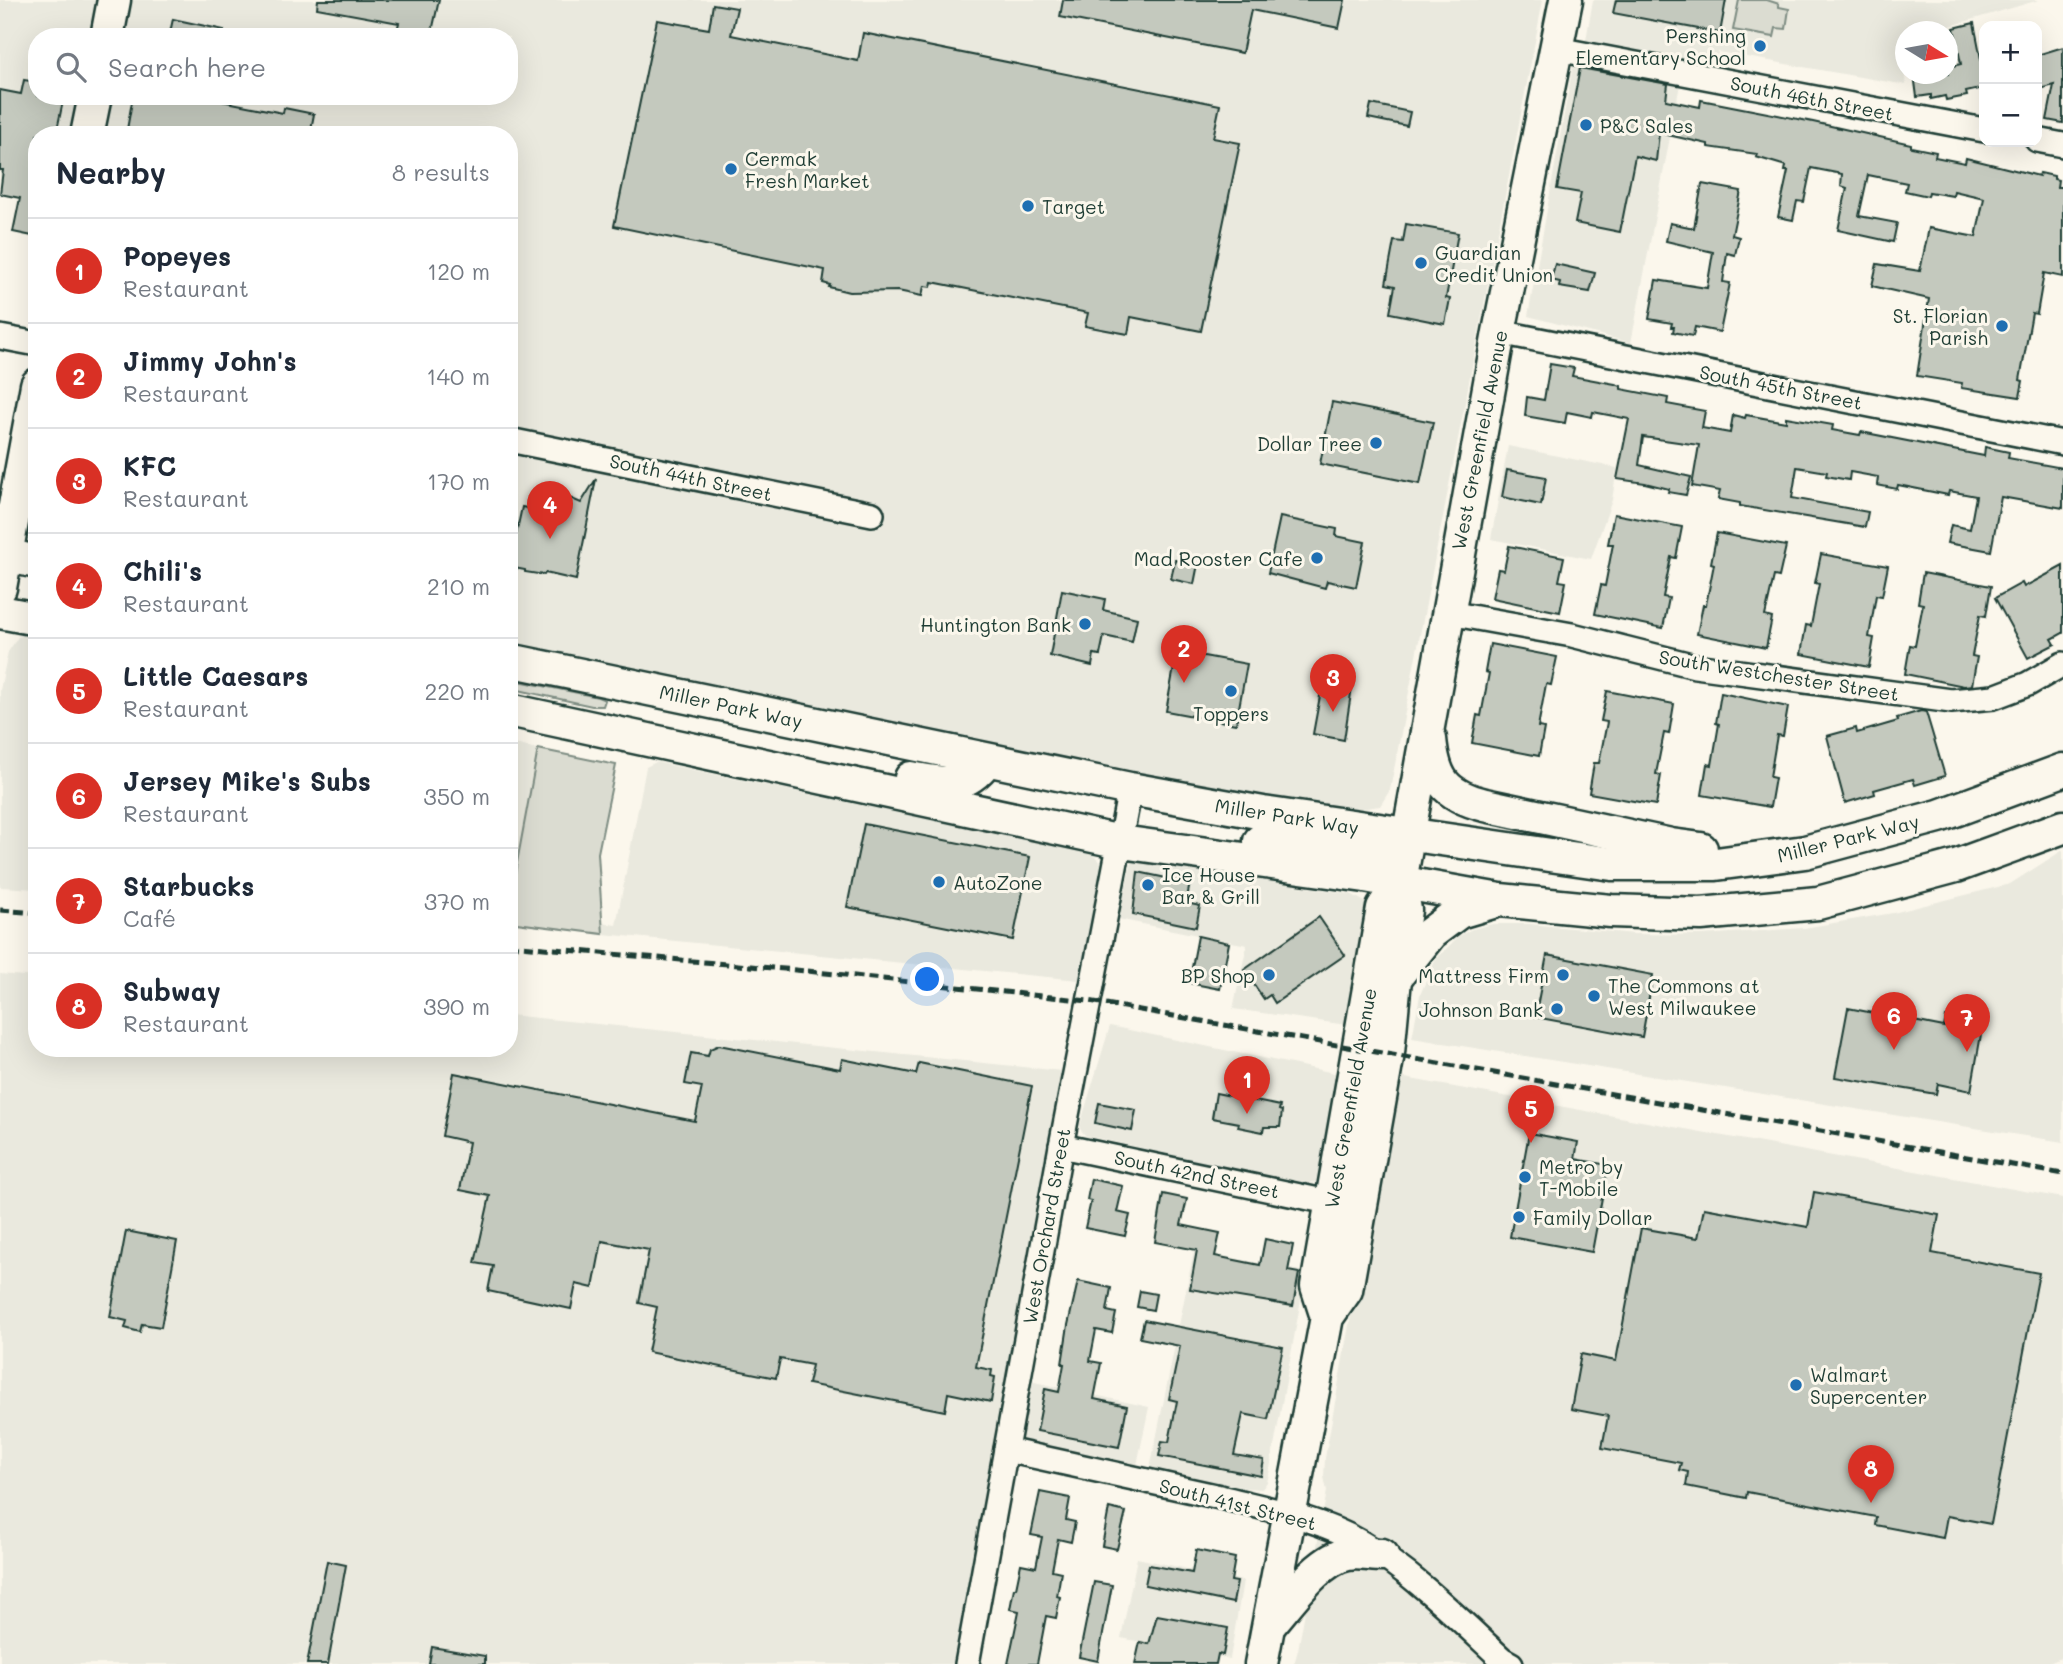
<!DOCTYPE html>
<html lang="en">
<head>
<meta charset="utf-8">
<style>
  body { margin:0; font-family:Mali,sans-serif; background:#f2f2f3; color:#1f2937 }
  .controls { position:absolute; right:21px; top:21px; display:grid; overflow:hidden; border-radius:14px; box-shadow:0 7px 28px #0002 }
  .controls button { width:63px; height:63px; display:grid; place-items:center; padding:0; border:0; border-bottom:2px solid #e0e1e3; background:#fff; color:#1f2937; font:35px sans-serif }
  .compass { position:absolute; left:1895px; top:21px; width:63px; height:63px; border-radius:50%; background:#fff; box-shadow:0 7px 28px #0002; rotate:101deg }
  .you { position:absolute; left:928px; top:980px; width:24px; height:24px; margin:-18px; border:5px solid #fff; border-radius:50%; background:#1a73e8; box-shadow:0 0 0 10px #1a73e833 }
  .badge { display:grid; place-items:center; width:46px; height:46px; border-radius:50%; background:#d93025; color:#fff; font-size:23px; font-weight:700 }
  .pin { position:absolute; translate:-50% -58px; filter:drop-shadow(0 2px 4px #0008) }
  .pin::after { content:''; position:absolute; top:37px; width:24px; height:21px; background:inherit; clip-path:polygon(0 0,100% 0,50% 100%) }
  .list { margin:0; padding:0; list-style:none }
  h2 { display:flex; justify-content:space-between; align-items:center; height:91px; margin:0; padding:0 28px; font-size:30px }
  h2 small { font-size:23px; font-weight:400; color:#747a83 }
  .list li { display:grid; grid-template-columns:46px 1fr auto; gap:21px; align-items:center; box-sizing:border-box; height:105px; padding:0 28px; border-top:2px solid #e0e1e3 }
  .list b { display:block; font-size:26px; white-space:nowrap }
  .list p { margin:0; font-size:23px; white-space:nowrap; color:#747a83 }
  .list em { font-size:23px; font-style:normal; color:#747a83 }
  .icon { flex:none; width:38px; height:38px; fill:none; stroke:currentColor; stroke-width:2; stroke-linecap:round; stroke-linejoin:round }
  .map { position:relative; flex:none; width:2063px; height:1664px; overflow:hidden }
  .search { position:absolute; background:#fff; box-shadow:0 7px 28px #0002; left:28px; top:28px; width:490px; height:77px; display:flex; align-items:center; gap:18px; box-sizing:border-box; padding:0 24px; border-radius:28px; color:#747a83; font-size:26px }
  .panel { position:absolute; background:#fff; box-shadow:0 7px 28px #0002; left:28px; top:126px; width:490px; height:931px; border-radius:28px }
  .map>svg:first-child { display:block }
  .built { fill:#eae9de; fill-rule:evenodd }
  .green { fill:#dbdcd1; stroke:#7d8c82; stroke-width:2 }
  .building { fill:#c4c9be; stroke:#1f3d34; stroke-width:2 }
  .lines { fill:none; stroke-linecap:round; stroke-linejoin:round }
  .street-casing { stroke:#1f3d34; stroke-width:28 }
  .secondary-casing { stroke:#1f3d34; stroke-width:37 }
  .street { stroke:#fbf7ec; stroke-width:23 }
  .secondary { stroke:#fbf7ec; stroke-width:32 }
  .rail { stroke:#1f3d34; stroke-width:5; stroke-dasharray:10 5; stroke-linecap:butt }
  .poi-dot { fill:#1f6fb2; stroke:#fbf7ec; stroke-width:2.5 }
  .labels { text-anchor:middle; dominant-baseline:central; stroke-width:6; stroke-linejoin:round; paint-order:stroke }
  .poi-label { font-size:19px; fill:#1f3d34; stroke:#fbf7ec; text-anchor:start }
  .street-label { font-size:19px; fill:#1f3d34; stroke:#fbf7ec }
</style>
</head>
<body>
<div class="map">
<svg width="2063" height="1664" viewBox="0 0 2063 1664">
  <rect width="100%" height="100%" fill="#fbf7ec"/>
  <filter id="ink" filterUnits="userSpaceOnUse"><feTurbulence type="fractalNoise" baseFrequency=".0143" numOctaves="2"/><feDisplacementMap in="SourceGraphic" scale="14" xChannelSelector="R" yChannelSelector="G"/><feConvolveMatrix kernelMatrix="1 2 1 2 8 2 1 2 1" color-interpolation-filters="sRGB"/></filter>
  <g filter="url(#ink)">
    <g class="built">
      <path d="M0,0H1543L1390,790L1380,806L1360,809L1140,777L509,647V135H37V201L0,193ZM37,37H509V96H37Z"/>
      <polygon points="1593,0 2039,0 1933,31 1906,32 1905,40 1900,42 1906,85 1718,52 1716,65 1586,40"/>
      <polygon points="1574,59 1681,79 1631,343 1528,316"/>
      <polygon points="1508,446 1617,468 1612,500 1591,559 1491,539"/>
      <polygon points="27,633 37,634 37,889 0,887 0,690 8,652 18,637"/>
      <polygon points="509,743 538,749 509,906"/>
      <polygon points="656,762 1089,853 1098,859 1102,865 1101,873 1079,980 603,934 603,923 616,925 646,767"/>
      <polygon points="2063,850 2063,1142 1412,1038 1420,995 1435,960 1459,936 1472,929 1493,924 1529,924 1635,934 1702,935 1804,928 1893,913 2010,884"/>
      <polygon points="1132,860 1351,894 1365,902 1370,913 1354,1026 1233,1009 1247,945 1118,919"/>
      <polygon points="0,974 37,977 37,1048 509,1048 509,1015 1062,1071 1007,1376 1149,1407 1137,1465 996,1435 953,1664 0,1664"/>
      <polygon points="1110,1026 1339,1074 1320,1172 1322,1178 1316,1182 1305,1184 1086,1136 1080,1129 1080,1125"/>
      <polygon points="1394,1076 2063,1198 2063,1657 2047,1664 1294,1664 1298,1650 1327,1491 1324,1477 1325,1458"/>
      <polygon points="1194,1251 1306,1272 1269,1474 1267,1482 1262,1489 1245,1488 1150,1469"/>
      <polygon points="1137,1558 1243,1581 1230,1659 1121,1638"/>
    </g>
    <g class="green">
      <polygon points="1739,0 1767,0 1779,4 1779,7 1789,9 1786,29 1776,28 1774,37 1733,30"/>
      <polygon points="509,679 598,697 605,700 603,706 592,706 509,688"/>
      <polygon points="538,749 616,765 598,853 603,934 509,922 509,906"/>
    </g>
    <g class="building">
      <polygon points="318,0 439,0 431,36 397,30 399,23 317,8"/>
      <polygon points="1063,0 1345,0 1339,28 1251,10 1242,53 1060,17"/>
      <polygon points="1616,0 1726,0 1720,33 1613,13"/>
      <polygon points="713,4 737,8 731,35 858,61 863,33 1220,105 1213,138 1240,143 1201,331 1131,317 1128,334 1085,326 1088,313 932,282 931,287 924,286 922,296 898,291 849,292 829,287 830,285 823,283 825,270 614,226 657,20 709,29"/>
      <polygon points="173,19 224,30 223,37 169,37"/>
      <polygon points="1974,23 1984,74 1984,88 1966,92 1967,96 1946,100 1945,96 1931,99 1931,95 1917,97 1914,74 1948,74 1948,67 1961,64 1954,28"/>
      <polygon points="2063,47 2063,123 2047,120 2054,85 2037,90 2037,55"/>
      <polygon points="1580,68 1668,84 1666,100 1700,107 1701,100 1813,122 1911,144 1911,147 1936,152 1935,157 1965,163 1966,158 2039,176 2040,173 2054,176 2054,179 2058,180 2057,187 2063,187 2063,277 2044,273 2037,314 2032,313 2020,380 2023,381 2020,397 1961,388 1962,383 1917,376 1929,299 1872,286 1877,264 1920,271 1929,228 1976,237 1984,198 1954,191 1953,196 1929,192 1928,196 1905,191 1907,183 1868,175 1859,216 1897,223 1893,242 1838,230 1847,188 1841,186 1842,174 1811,168 1804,202 1797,201 1793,220 1778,217 1788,171 1785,171 1786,166 1756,157 1757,154 1708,147 1708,144 1659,133 1656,161 1635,156 1620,232 1575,223 1581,193 1557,189"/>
      <polygon points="24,80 37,82 37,96 64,96 56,135 37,135 37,237 13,232 20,198 0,194 3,170 0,170 0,90 21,94"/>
      <polygon points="133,96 196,96 283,113 284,108 314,114 310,135 126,135"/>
      <polygon points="1371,104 1410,112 1407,126 1368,118"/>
      <polygon points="1702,184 1741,191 1732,235 1739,237 1735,255 1727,253 1723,282 1730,283 1720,332 1695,327 1693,336 1673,332 1674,327 1671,327 1672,323 1649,319 1656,280 1707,288 1713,252 1666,241 1670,223 1694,228"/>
      <polygon points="1406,224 1458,233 1446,298 1450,299 1445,324 1390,313 1395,286 1386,284 1394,241 1403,242"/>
      <polygon points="1555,264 1595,273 1590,292 1559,287 1560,282 1551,280"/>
      <polygon points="1550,364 1574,368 1572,376 1615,384 1621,386 1621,389 1668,398 1667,404 1705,411 1702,428 1730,433 1733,415 1745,418 1746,415 1786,422 1786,417 1833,425 1832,430 1860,435 1861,432 1984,456 1985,447 2009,452 2008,458 2063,468 2063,508 2001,497 1991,551 1947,543 1951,525 1970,529 1976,496 1949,491 1948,495 1898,485 1897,489 1877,485 1878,477 1850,472 1849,480 1826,476 1827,472 1797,467 1792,498 1868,512 1865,527 1740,506 1740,503 1718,499 1720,491 1692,486 1699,445 1643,437 1639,465 1691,477 1686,495 1668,492 1669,489 1645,483 1617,479 1629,419 1593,412 1592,417 1567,412 1565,423 1525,416 1527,397 1544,400"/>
      <polygon points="1332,402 1433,422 1420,484 1320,464"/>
      <polygon points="1507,470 1546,477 1541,505 1502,497"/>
      <polygon points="596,479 576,580 545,573 544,575 525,572 525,570 509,567 522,507 549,513 552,502 566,505 570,498 581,503"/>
      <polygon points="1614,514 1682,527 1676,558 1671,557 1663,597 1669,598 1663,628 1595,614 1601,585 1605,586 1613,544 1608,544"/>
      <polygon points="1280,517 1337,529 1336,536 1365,542 1356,587 1327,581 1325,588 1268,573"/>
      <polygon points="1717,533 1786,546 1779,577 1774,576 1765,616 1772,618 1766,648 1697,634 1703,605 1706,605 1714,564 1711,563"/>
      <polygon points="1509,546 1564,557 1559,581 1566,582 1560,612 1492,598 1498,569 1504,570"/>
      <polygon points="1821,554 1888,566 1882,596 1876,595 1869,637 1874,638 1869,667 1801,654 1806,625 1811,626 1819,584 1815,583"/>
      <polygon points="1175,560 1198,564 1194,584 1171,579"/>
      <polygon points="2063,566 2063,633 2052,639 2055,644 2028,658 1995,598 2022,583 2024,587"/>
      <polygon points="1923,573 1991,586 1986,616 1980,615 1972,656 1977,657 1972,685 1964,686 1905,674 1910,645 1915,646 1923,604 1918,603"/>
      <polygon points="1062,590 1105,599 1103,610 1137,618 1132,642 1104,636 1100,655 1094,654 1092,666 1050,656"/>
      <polygon points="1490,644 1557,657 1551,685 1546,684 1538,727 1544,728 1539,756 1472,743 1477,715 1481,716 1489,673 1485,672"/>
      <polygon points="1177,651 1247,664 1236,724 1166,711"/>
      <polygon points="1327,675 1353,680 1344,740 1313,734 1322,685 1325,685"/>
      <polygon points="1607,691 1674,704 1669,734 1664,733 1656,774 1661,775 1656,805 1589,793 1594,763 1599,763 1607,722 1601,721"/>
      <polygon points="1721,693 1788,707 1783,736 1777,735 1770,777 1775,778 1770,807 1702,795 1707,764 1712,765 1719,724 1716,723"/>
      <polygon points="1921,711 1926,712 1945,776 1915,785 1913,779 1874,790 1875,794 1845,803 1827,736 1856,728 1857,733 1898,721 1897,718"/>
      <polygon points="864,824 1030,857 1013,940 847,907"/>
      <polygon points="1138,872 1190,883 1186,903 1200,906 1196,927 1133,914"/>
      <polygon points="1319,917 1345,955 1275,1003 1270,995 1264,999 1244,970"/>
      <polygon points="1198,936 1229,943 1220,989 1189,983"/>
      <polygon points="1547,955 1653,975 1642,1037 1535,1017"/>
      <polygon points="1848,1008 1944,1027 1946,1017 1983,1023 1971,1091 1938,1084 1936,1094 1835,1077"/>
      <polygon points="719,1045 840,1069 842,1059 916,1074 919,1063 1032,1086 976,1367 992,1370 991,1376 995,1377 991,1402 948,1393 945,1411 808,1384 812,1365 780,1359 776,1378 648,1352 657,1307 639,1303 649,1250 602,1241 593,1288 576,1284 571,1309 488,1291 493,1266 475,1263 490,1196 460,1190 469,1142 442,1136 454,1073 695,1121 702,1087 685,1084 691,1053 708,1056 710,1049"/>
      <polygon points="1216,1093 1280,1106 1279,1110 1282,1111 1280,1127 1264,1127 1263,1132 1238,1127 1239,1123 1212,1118"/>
      <polygon points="1099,1103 1136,1110 1132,1131 1095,1123"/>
      <polygon points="1529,1133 1578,1142 1575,1159 1608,1165 1592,1252 1510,1237"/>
      <polygon points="1091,1179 1123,1186 1117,1212 1130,1215 1125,1236 1085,1228 1091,1201 1087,1200"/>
      <polygon points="1814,1192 1939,1215 1932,1253 2039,1273 1991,1524 1947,1516 1943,1538 1875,1525 1876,1517 1747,1492 1746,1498 1686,1486 1688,1472 1679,1470 1681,1463 1602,1448 1608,1416 1571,1409 1581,1354 1616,1361 1641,1228 1698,1238 1704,1208 1808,1227"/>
      <polygon points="1163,1194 1187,1199 1181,1225 1220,1233 1215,1256 1260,1265 1265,1239 1293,1245 1288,1271 1299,1273 1293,1306 1190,1289 1197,1250 1155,1242"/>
      <polygon points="126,1231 177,1241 161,1327 142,1324 140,1332 125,1328 127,1321 110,1317"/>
      <polygon points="1078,1281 1111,1288 1107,1311 1116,1313 1112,1333 1096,1330 1090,1361 1101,1363 1094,1399 1127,1406 1119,1447 1037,1431 1045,1389 1059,1392 1064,1364 1062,1364 1068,1325"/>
      <polygon points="1140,1291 1156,1294 1153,1310 1137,1307"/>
      <polygon points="1144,1320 1283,1347 1268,1419 1243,1414 1234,1455 1264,1460 1261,1476 1159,1456 1162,1441 1169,1442 1177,1401 1169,1399 1180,1346 1140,1338"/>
      <polygon points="1040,1492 1070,1498 1066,1520 1075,1522 1071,1542 1058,1539 1052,1570 1061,1572 1057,1596 1060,1597 1056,1618 1046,1616 1037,1664 1008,1664 1019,1611 1010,1609 1014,1588 1016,1588 1021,1564 1036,1567 1042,1537 1031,1535"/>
      <polygon points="1109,1508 1126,1512 1117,1549 1102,1546"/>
      <polygon points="1196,1550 1235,1558 1231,1581 1237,1582 1233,1603 1145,1585 1149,1565 1192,1573"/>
      <polygon points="327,1561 346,1565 328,1664 307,1664"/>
      <polygon points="1094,1582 1112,1585 1098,1661 1079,1657"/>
      <polygon points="1157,1615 1228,1628 1223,1655 1218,1654 1216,1664 1135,1664 1140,1642 1149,1644"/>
      <polygon points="432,1647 485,1656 485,1664 429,1664"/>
    </g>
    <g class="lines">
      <defs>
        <g id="street">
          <polyline points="1557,49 1984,130"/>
          <polyline points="2037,140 2063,145"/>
          <polyline points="1499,332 2063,443"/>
          <polyline points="0,337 37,344"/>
          <polyline points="509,440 872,514"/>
          <polyline points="1449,613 1572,635 1695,666 1951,701 1994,697 2028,684 2063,664"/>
          <polyline points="1061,1146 1333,1203"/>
          <path d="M1006,1450C1077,1466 1149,1481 1220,1497C1268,1509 1319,1518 1362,1543C1412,1572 1459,1619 1502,1659L1511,1664"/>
          <polyline points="967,1664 1061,1146 1130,789"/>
        </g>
        <g id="secondary">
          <polyline points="107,37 114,0"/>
          <polyline points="87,135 95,96"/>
          <polyline points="0,554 37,562"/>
          <polyline points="0,588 37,385"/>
          <polyline points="0,612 37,619"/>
          <polyline points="509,660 1130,789 1263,813 1612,864 1716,864 1805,852 1939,816 2063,770"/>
          <polyline points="509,710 1121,842 1365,876 1500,900 1611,911 1701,914 1818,903 1956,866 2063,827"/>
          <path d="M1430,739C1434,780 1445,795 1485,805L1671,845L1701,849"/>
          <path d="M911,778C945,784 965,790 987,760"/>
          <path d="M1260,841L1379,852C1394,851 1400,846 1409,834"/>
          <polyline points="1395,978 1431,933 1459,912 1496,901"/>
          <polyline points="1327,1317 1317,1286 1383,908 1400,882"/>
          <path d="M1270,1624C1289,1603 1318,1559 1348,1554C1358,1552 1371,1555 1382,1555"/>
          <polyline points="1261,1664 1327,1317 1346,1290 1388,1053 1395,979 1405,910 1400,882 1499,332 1566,0"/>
        </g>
      </defs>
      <use href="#street" class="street-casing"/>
      <use href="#secondary" class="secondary-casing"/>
      <use href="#street" class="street"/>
      <use href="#secondary" class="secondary"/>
      <g class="rail">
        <polyline points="0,910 37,913"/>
        <polyline points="509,945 807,971 1089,1001 2063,1174"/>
      </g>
    </g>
  </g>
  <g class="poi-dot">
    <circle cx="1760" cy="46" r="7"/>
    <circle cx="1586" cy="125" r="7"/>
    <circle cx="731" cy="169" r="7"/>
    <circle cx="1028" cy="206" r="7"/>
    <circle cx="1421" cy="263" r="7"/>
    <circle cx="2002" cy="326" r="7"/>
    <circle cx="1376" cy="443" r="7"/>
    <circle cx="1317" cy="558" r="7"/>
    <circle cx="1085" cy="624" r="7"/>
    <circle cx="1231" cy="691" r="7"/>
    <circle cx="939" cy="882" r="7"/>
    <circle cx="1148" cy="885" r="7"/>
    <circle cx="1269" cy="975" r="7"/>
    <circle cx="1563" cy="975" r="7"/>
    <circle cx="1594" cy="996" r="7"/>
    <circle cx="1557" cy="1009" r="7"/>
    <circle cx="1525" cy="1177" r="7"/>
    <circle cx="1519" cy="1217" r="7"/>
    <circle cx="1796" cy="1385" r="7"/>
  </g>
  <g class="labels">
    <g class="poi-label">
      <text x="1746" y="35" text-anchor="end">Pershing<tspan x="1746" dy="22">Elementary School</tspan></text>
      <text x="1600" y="125">P&amp;C Sales</text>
      <text x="745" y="158">Cermak<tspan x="745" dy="22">Fresh Market</tspan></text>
      <text x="1042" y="206">Target</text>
      <text x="1435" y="252">Guardian<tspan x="1435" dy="22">Credit Union</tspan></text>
      <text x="1988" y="315" text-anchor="end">St. Florian<tspan x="1988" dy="22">Parish</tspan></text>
      <text x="1362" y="443" text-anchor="end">Dollar Tree</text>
      <text x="1303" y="558" text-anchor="end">Mad Rooster Cafe</text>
      <text x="1071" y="624" text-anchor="end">Huntington Bank</text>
      <text x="1231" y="713" text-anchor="middle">Toppers</text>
      <text x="1162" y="874">Ice House<tspan x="1162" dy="22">Bar &amp; Grill</tspan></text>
      <text x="953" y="882">AutoZone</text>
      <text x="1255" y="975" text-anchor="end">BP Shop</text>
      <text x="1549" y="975" text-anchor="end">Mattress Firm</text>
      <text x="1608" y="985">The Commons at<tspan x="1608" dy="22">West Milwaukee</tspan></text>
      <text x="1543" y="1009" text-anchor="end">Johnson Bank</text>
      <text x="1539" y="1166">Metro by<tspan x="1539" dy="22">T-Mobile</tspan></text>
      <text x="1533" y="1217">Family Dollar</text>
      <text x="1810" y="1374">Walmart<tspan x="1810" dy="22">Supercenter</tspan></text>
    </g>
    <g class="street-label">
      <text transform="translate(1812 98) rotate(11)">South 46th Street</text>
      <text transform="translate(1781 387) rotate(11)">South 45th Street</text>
      <text transform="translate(1479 440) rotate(-79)">West Greenfield Avenue</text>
      <text transform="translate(691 477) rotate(12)">South 44th Street</text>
      <text transform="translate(1779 675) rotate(9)">South Westchester Street</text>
      <text transform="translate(731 706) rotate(12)">Miller Park Way</text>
      <text transform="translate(1287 816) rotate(9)">Miller Park Way</text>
      <text transform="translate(1848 838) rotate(-14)">Miller Park Way</text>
      <text transform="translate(1350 1098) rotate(-80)">West Greenfield Avenue</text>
      <text transform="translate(1197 1174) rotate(12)">South 42nd Street</text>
      <text transform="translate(1046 1226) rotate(-80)">West Orchard Street</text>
      <text transform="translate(1238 1504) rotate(14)">South 41st Street</text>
    </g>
  </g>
</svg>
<div class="controls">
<button>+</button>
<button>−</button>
</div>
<svg class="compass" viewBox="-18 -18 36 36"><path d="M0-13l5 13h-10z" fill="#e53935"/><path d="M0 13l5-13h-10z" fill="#747a83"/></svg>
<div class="you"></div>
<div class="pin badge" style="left:1247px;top:1114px">1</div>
<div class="pin badge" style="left:1184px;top:683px">2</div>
<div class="pin badge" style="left:1333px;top:712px">3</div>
<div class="pin badge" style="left:550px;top:539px">4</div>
<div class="pin badge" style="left:1531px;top:1143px">5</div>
<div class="pin badge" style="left:1894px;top:1050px">6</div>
<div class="pin badge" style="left:1967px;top:1052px">7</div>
<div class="pin badge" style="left:1871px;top:1503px">8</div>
<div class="search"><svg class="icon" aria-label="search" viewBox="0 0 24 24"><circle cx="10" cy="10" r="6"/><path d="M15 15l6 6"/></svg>Search here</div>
<section class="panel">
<h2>Nearby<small>8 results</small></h2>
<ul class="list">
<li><span class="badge">1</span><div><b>Popeyes</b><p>Restaurant</p></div><em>120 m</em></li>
<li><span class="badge">2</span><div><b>Jimmy John's</b><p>Restaurant</p></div><em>140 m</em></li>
<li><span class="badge">3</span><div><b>KFC</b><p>Restaurant</p></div><em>170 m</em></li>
<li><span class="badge">4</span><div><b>Chili's</b><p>Restaurant</p></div><em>210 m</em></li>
<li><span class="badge">5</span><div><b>Little Caesars</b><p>Restaurant</p></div><em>220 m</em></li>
<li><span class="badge">6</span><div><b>Jersey Mike's Subs</b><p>Restaurant</p></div><em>350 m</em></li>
<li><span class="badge">7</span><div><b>Starbucks</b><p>Café</p></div><em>370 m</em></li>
<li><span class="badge">8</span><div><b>Subway</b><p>Restaurant</p></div><em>390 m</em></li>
</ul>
</section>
</div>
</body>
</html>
